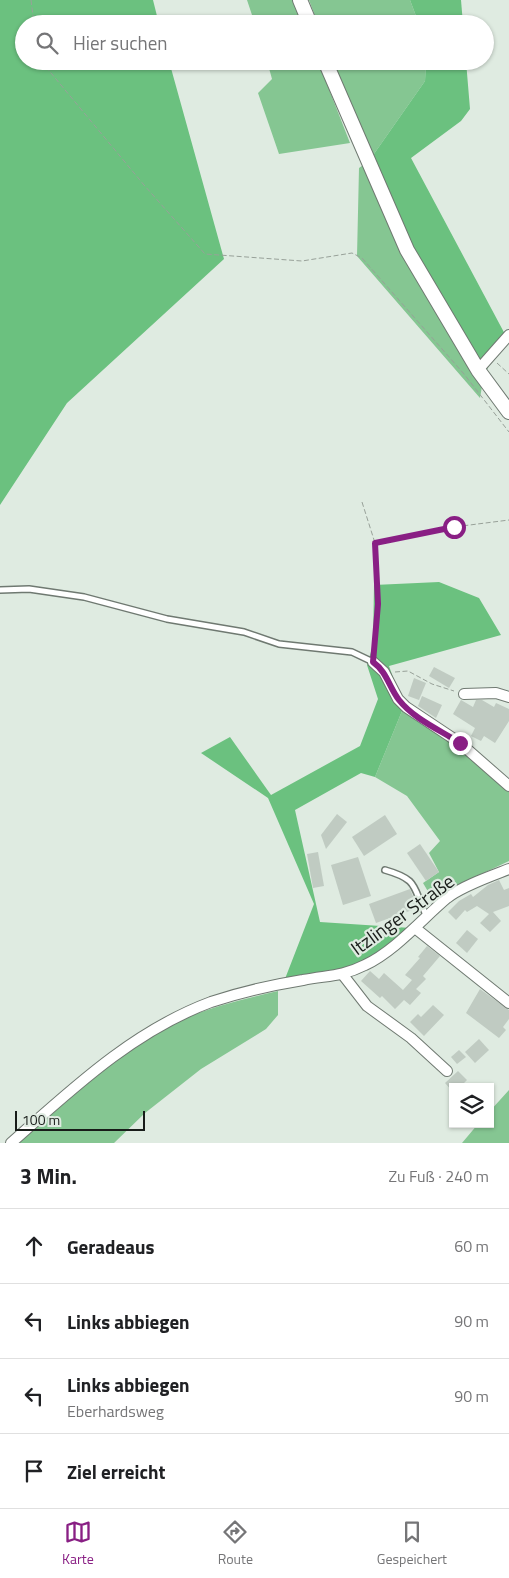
<!DOCTYPE html>
<html lang="de">
<head>
<meta charset="utf-8">
<style>
  body { margin:0; font-family:"Titillium Web",sans-serif; background:#f6f6f6; color:#202124 }
  .controls { position:absolute; right:15px; bottom:15px; display:grid; overflow:hidden; border-radius:0px; box-shadow:0 1px 4px #0004 }
  .controls button { width:45px; height:45px; display:grid; place-items:center; padding:0; border:0; border-bottom:1px solid #e0e0e0; background:#fff; color:#202124; font:25px sans-serif }
  .scale { position:absolute; left:15px; bottom:12px; width:130px; box-sizing:border-box; padding-left:5px; border:2px solid #181c19; border-top:0; font-size:14px; line-height:18px; white-space:nowrap; color:#181c19; -webkit-text-stroke:4px #dfebe1; paint-order:stroke }
  .stop { position:absolute; width:15px; height:15px; margin:-11px; border:4px solid #891f84; border-radius:50%; background:#fff }
  .stop.end { background:#891f84; border-color:#fff; box-shadow:0 1px 5px #0008 }
  .list { margin:0; padding:0; list-style:none }
  h2 { display:flex; justify-content:space-between; align-items:center; height:65px; margin:0; padding:0 20px; font-size:21px }
  h2 small { font-size:16px; font-weight:400; color:#757577 }
  .list li { display:grid; grid-template-columns:32px 1fr auto; gap:15px; align-items:center; box-sizing:border-box; height:75px; padding:0 20px; border-top:1px solid #e0e0e0 }
  .list b { display:block; font-size:19px; white-space:nowrap }
  .list p { margin:0; font-size:16px; white-space:nowrap; color:#757577 }
  .list em { font-size:16px; font-style:normal; color:#757577 }
  .icon { flex:none; width:28px; height:28px; fill:none; stroke:currentColor; stroke-width:2; stroke-linecap:round; stroke-linejoin:round }
  .map { position:relative; flex:none; width:509px; height:1143px; overflow:hidden }
  .search { position:absolute; background:#fff; box-shadow:0 1px 4px #0004; left:15px; right:15px; top:15px; height:55px; display:flex; align-items:center; gap:12px; box-sizing:border-box; padding:0 18px; border-radius:28px; color:#757577; font-size:19px }
  .sheet { height:365px; background:#fff }
  nav { display:flex; justify-content:space-around; align-items:center; box-sizing:border-box; height:70px; border-top:1px solid #e0e0e0; background:#fff; font-size:14px; color:#757577 }
  nav a { display:grid; justify-items:center; gap:2px }
  nav .on { color:#891f84 }
  .map>svg:first-child { display:block }
  .green { fill:#85c692 }
  .forest { fill:#6bc17f }
  .building { fill:#c0cbc2 }
  .lines { fill:none; stroke-linecap:round; stroke-linejoin:round }
  .service-casing { stroke:#6f7971; stroke-width:8 }
  .minor-casing { stroke:#6f7971; stroke-width:12 }
  .secondary-casing { stroke:#6f7971; stroke-width:16 }
  .path { stroke:#98a199; stroke-width:1; stroke-dasharray:5 2.5; stroke-linecap:butt }
  .service { stroke:#fff; stroke-width:5 }
  .minor { stroke:#fff; stroke-width:10 }
  .secondary { stroke:#fff; stroke-width:14 }
  .route { stroke:#891f84; stroke-width:6 }
  .labels { text-anchor:middle; dominant-baseline:central; stroke-width:4.5; stroke-linejoin:round; paint-order:stroke }
  .street-label { font-size:19px; fill:#181c19; stroke:#dfebe1 }
</style>
</head>
<body>
<div class="map">
<svg width="509" height="1143" viewBox="0 0 509 1143">
  <rect width="100%" height="100%" fill="#dfebe1"/>
  <g class="green">
    <polygon points="247,0 294,0 304,24 255,24"/>
    <polygon points="309,0 410,0 419,24 318,24"/>
    <polygon points="267,61 318,61 350,143 279,154 258,93 272,79"/>
    <polygon points="332,61 426,61 425,81 369,161 484,375 480,398 357,256 359,168 369,161"/>
    <polygon points="402,711 457,746 509,792 509,861 454,887 436,905 423,883 439,872 429,853 440,841 407,796 375,777"/>
    <path d="M278,991V1015L266,1029L201,1069L145,1113L114,1143H19C62,1106 105,1065 153,1035C191,1011 235,1001 278,991Z"/>
    <polygon points="509,1090 509,1143 462,1143 478,1124 490,1124 490,1111"/>
  </g>
  <g class="forest">
    <polygon points="0,0 153,0 159,24 24,24 24,61 169,61 224,259 67,403 0,505"/>
    <polygon points="410,0 461,0 463,24 419,24"/>
    <polygon points="426,61 466,61 470,109 461,121 411,158 507,338 498,349 484,375 410,249 369,161 425,81"/>
    <polygon points="439,582 479,598 501,635 389,666 400,697 402,711 375,777 361,773 295,810 320,922 411,928 359,972 283,984 314,904 268,798 201,753 230,737 271,795 360,746 378,699 367,665 373,645 374,585"/>
  </g>
  <g class="building">
    <polygon points="434,667 455,678 449,688 429,676"/>
    <polygon points="414,678 426,683 419,700 408,696"/>
    <polygon points="422,696 442,705 436,718 418,706"/>
    <polygon points="461,700 473,707 476,700 482,700 494,707 496,703 509,709 509,721 495,743 484,736 481,741 471,736 475,728 453,714"/>
    <polygon points="337,814 347,822 326,849 321,835"/>
    <polygon points="385,815 397,834 364,856 352,837"/>
    <polygon points="420,844 439,872 426,881 407,853"/>
    <polygon points="318,852 324,886 313,888 307,854"/>
    <polygon points="358,857 371,896 343,905 331,865"/>
    <polygon points="499,880 504,890 509,888 509,906 493,912 501,921 490,932 480,923 489,914 477,906 467,912 465,910 456,920 448,912 459,901 471,894 473,897 488,885"/>
    <polygon points="410,889 418,908 376,923 369,904"/>
    <polygon points="467,930 478,939 467,953 456,943"/>
    <polygon points="427,946 440,956 423,976 426,979 416,989 421,993 410,1005 404,1000 395,1009 382,996 380,998 361,981 370,971 379,979 384,973 403,990 412,980 405,975 420,958 418,957"/>
    <polygon points="480,989 509,1010 509,1019 503,1027 506,1030 499,1038 466,1013"/>
    <polygon points="433,1005 444,1015 424,1036 410,1022 418,1014 421,1017"/>
    <polygon points="479,1039 489,1050 475,1063 465,1052"/>
    <polygon points="459,1050 466,1057 457,1064 451,1057"/>
    <polygon points="458,1071 467,1080 460,1087 453,1087 453,1092 445,1083"/>
  </g>
  <g class="lines">
    <defs>
      <g id="service">
        <polyline points="0,590 29,589 84,597 167,619 244,632 279,644 352,652 373,662"/>
        <path d="M385,870C420,880 412,887 427,917"/>
      </g>
      <g id="minor">
        <polyline points="478,370 509,335"/>
        <polyline points="373,662 384,672 398,699 406,707 460,743 509,786"/>
        <polyline points="464,694 496,693 509,697"/>
        <polyline points="415,928 509,1003"/>
        <polyline points="343,975 367,1006 411,1038 447,1071"/>
        <path d="M11,1143C72,1089 133,1031 211,1002C241,992 272,985 303,980C329,975 341,977 365,965C395,951 422,919 447,898C462,886 491,876 509,869"/>
      </g>
      <g id="secondary">
        <polyline points="300,0 310,24"/>
        <polyline points="325,61 407,250 478,370 509,412"/>
      </g>
    </defs>
    <use href="#service" class="service-casing"/>
    <use href="#minor" class="minor-casing"/>
    <use href="#secondary" class="secondary-casing"/>
    <g class="path">
      <polyline points="31,0 34,24"/>
      <polyline points="41,61 144,185 205,254 302,261 352,253 362,258 464,374 509,432"/>
      <polyline points="497,363 509,374"/>
      <polyline points="362,502 375,543 378,604 374,654"/>
      <polyline points="375,543 454,527 509,520"/>
      <polyline points="395,672 408,671 432,684 454,691"/>
    </g>
    <use href="#service" class="service"/>
    <use href="#minor" class="minor"/>
    <use href="#secondary" class="secondary"/>
  </g>
  <g class="lines">
    <path class="route" d="M454,527L375,543L378,604L373,662C387,672 389,687 399,700C414,719 440,730 460,743"/>
  </g>
  <g class="labels">
    <g class="street-label">
      <text transform="translate(402 914) rotate(-36)">Itzlinger Straße</text>
    </g>
  </g>
</svg>
<div class="controls">
<button><svg class="icon" aria-label="layers" viewBox="0 0 24 24"><path d="M12 4l9 5-9 5-9-5zM3 14l9 5 9-5"/></svg></button>
</div>
<div class="scale">100 m</div>
<div class="stop" style="left:454px;top:527px"></div>
<div class="stop end" style="left:460px;top:743px"></div>
<div class="search"><svg class="icon" aria-label="search" viewBox="0 0 24 24"><circle cx="10" cy="10" r="6"/><path d="M15 15l6 6"/></svg>Hier suchen</div>
</div>
<section class="sheet">
<h2>3 Min.<small>Zu Fuß · 240 m</small></h2>
<ul class="list">
<li><svg class="icon" aria-label="ahead" viewBox="0 0 24 24"><path d="M12 20V5M6 11l6-6 6 6"/></svg><div><b>Geradeaus</b></div><em>60 m</em></li>
<li><svg class="icon" aria-label="left" viewBox="0 0 24 24"><path d="M17 20v-9H6M10 6l-5 5 5 5"/></svg><div><b>Links abbiegen</b></div><em>90 m</em></li>
<li><svg class="icon" aria-label="left" viewBox="0 0 24 24"><path d="M17 20v-9H6M10 6l-5 5 5 5"/></svg><div><b>Links abbiegen</b><p>Eberhardsweg</p></div><em>90 m</em></li>
<li><svg class="icon" aria-label="arrive" viewBox="0 0 24 24"><path d="M6 21V4h12l-3 4 3 4H6"/></svg><div><b>Ziel erreicht</b></div></li>
</ul>
</section>
<nav>
<a class="on"><svg class="icon" aria-label="map" viewBox="0 0 24 24"><path d="M3 6l6-2 6 2 6-2v14l-6 2-6-2-6 2zM9 4v14M15 6v14"/></svg>Karte</a>
<a><svg class="icon" aria-label="directions" viewBox="0 0 24 24"><path d="M12 3l9 9-9 9-9-9zM9 14v-3h6M13 9l2 2-2 2"/></svg>Route</a>
<a><svg class="icon" aria-label="saved" viewBox="0 0 24 24"><path d="M7 4h10v16l-5-4-5 4z"/></svg>Gespeichert</a>
</nav>
</body>
</html>
